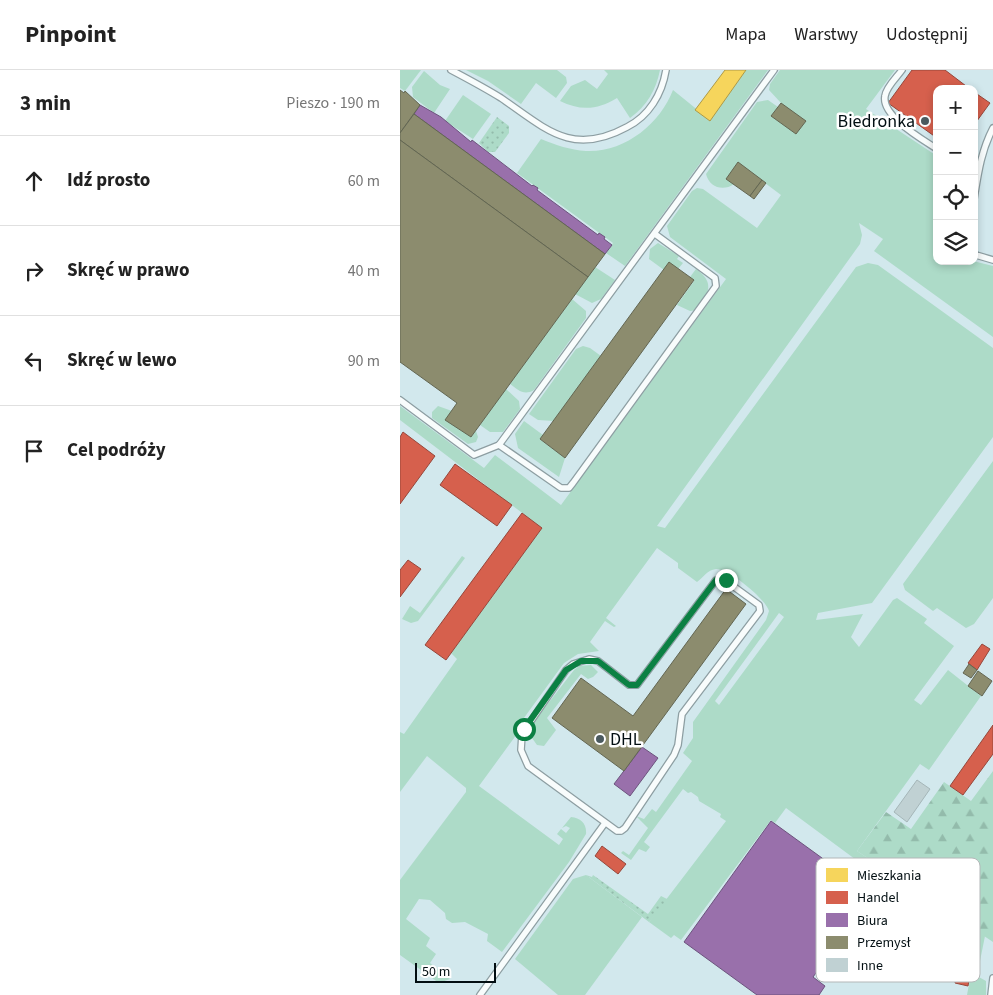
<!DOCTYPE html>
<html lang="pl">
<head>
<meta charset="utf-8">
<style>
  body { margin:0; font-family:"Source Sans 3",sans-serif; background:#f6f6f6; color:#222 }
  .controls { position:absolute; right:15px; top:15px; display:grid; overflow:hidden; border-radius:10px; box-shadow:0 2px 8px #0003 }
  .controls button { width:45px; height:45px; display:grid; place-items:center; padding:0; border:0; border-bottom:1px solid #e0e0e0; background:#fff; color:#222; font:25px sans-serif }
  .scale { position:absolute; left:15px; bottom:12px; width:81px; box-sizing:border-box; padding-left:5px; border:2px solid #020e12; border-top:0; font-size:14px; line-height:18px; white-space:nowrap; color:#020e12; -webkit-text-stroke:4px #fff; paint-order:stroke }
  .stop { position:absolute; width:15px; height:15px; margin:-11px; border:4px solid #0b8043; border-radius:50%; background:#fff }
  .stop.end { background:#0b8043; border-color:#fff; box-shadow:0 1px 5px #0008 }
  .list { margin:0; padding:0; list-style:none }
  h2 { display:flex; justify-content:space-between; align-items:center; height:65px; margin:0; padding:0 20px; font-size:21px }
  h2 small { font-size:16px; font-weight:400; color:#767676 }
  .list li { display:grid; grid-template-columns:32px 1fr auto; gap:15px; align-items:center; box-sizing:border-box; height:90px; padding:0 20px; border-top:1px solid #e0e0e0 }
  .list b { display:block; font-size:19px; white-space:nowrap }
  .list em { font-size:16px; font-style:normal; color:#767676 }
  .icon { flex:none; width:28px; height:28px; fill:none; stroke:currentColor; stroke-width:2; stroke-linecap:round; stroke-linejoin:round }
  .map { position:relative; flex:none; width:593px; height:925px; overflow:hidden }
  header { display:flex; align-items:center; gap:30px; box-sizing:border-box; height:70px; padding:0 25px; background:#fff; border-bottom:1px solid #e0e0e0 }
  header strong { font-size:24px }
  nav { display:flex; gap:28px; margin-inline-start:auto; font-size:18px }
  main { display:flex }
  aside { flex:1; background:#fff }
  .map>svg:first-child { display:block }
  .green { fill:#addbc8; fill-rule:evenodd }
  .forest { fill:url(#forest-firs) }
  .garden { fill:url(#garden-dots) }
  .homes { fill:#f6d55c; stroke:#ad9946 }
  .shops { fill:#d6604d; stroke:#96473b }
  .offices { fill:#9970ab; stroke:#6c537d }
  .industry { fill:#8c8c6e; stroke:#636652 }
  .building { fill:#c0d1d3; stroke:#a5b6b8 }
  .lines { fill:none; stroke-linecap:round; stroke-linejoin:round }
  .lane-casing { stroke:#8d9ea2; stroke-width:8 }
  .lane { stroke:#f8fcfc; stroke-width:5.5 }
  .route { stroke:#0b8043; stroke-width:6 }
  .poi-dot { fill:#4b5a5f; stroke:#fff; stroke-width:2 }
  .labels { text-anchor:middle; dominant-baseline:central; stroke-width:5; stroke-linejoin:round; paint-order:stroke }
  .poi-label { font-size:18px; fill:#020e12; stroke:#fff; text-anchor:end }
  .key { fill:#fff; stroke:#b3b7b8; stroke-width:1 }
  .key-label { font-size:14px; fill:#020e12 }
</style>
</head>
<body>
<header>
<strong>Pinpoint</strong>
<nav><a>Mapa</a><a>Warstwy</a><a>Udostępnij</a></nav>
</header>
<main>
<aside>
<h2>3 min<small>Pieszo · 190 m</small></h2>
<ul class="list">
<li><svg class="icon" aria-label="ahead" viewBox="0 0 24 24"><path d="M12 20V5M6 11l6-6 6 6"/></svg><div><b>Idź prosto</b></div><em>60 m</em></li>
<li><svg class="icon" aria-label="right" viewBox="0 0 24 24"><path d="M7 20v-9h11M14 6l5 5-5 5"/></svg><div><b>Skręć w prawo</b></div><em>40 m</em></li>
<li><svg class="icon" aria-label="left" viewBox="0 0 24 24"><path d="M17 20v-9H6M10 6l-5 5 5 5"/></svg><div><b>Skręć w lewo</b></div><em>90 m</em></li>
<li><svg class="icon" aria-label="arrive" viewBox="0 0 24 24"><path d="M6 21V4h12l-3 4 3 4H6"/></svg><div><b>Cel podróży</b></div></li>
</ul>
</aside>
<div class="map">
<svg width="593" height="925" viewBox="0 0 593 925">
  <defs>
    <pattern id="forest-firs" width="22" height="20" patternUnits="userSpaceOnUse" patternTransform="scale(1.25)"><rect width="22" height="20" fill="#addbc8"/><path d="M5 1l3.5 6h-7zM16 11l3.5 6h-7z" fill="#93bbab"/></pattern>
    <pattern id="garden-dots" width="8" height="8" patternUnits="userSpaceOnUse" patternTransform="scale(1.25)"><rect width="8" height="8" fill="#addbc8"/><path d="M2 2h.1M6 6h.1" fill="none" stroke="#93bbab" stroke-width="1.8" stroke-linecap="round"/></pattern>
  </defs>
  <rect width="100%" height="100%" fill="#d2e8ed"/>
  <g class="green">
    <polygon points="0,0 21,0 5,21 0,18"/>
    <polygon points="66,0 157,0 166,7 167,13 156,28 136,13 121,34 88,11"/>
    <path d="M204,0H260C256,20 247,36 230,48L217,28C198,40 180,41 160,31L171,16L185,10L197,19L208,4Z"/>
    <path d="M346,0H368L225,196L206,183L213,173L117,103L141,69C156,75 170,80 186,81C224,83 260,54 273,20L310,50Z"/>
    <path d="M380,0H495L466,39L537,86V191H573L593,196V267L474,181L483,169L459,153L462,165L460,174L257,456L265,458L456,197L468,193L478,195L593,278V367L472,533L418,543L416,550L463,544L451,567L459,577L493,530L497,528L527,549L524,553L554,576L514,630L521,635L548,600L581,626L529,700L520,694L457,781L585,866L577,906L586,911V925H567L574,887C547,880 549,875 562,853L535,836L530,842H527L491,815L494,811L490,808L486,812L386,738L375,753L371,750L281,870L274,865L271,868L249,852L326,751L320,747L321,744L299,731L298,727L291,722L288,723L283,719L244,772L250,777L246,782L239,779L231,790L221,783L223,781L229,785L248,758L236,746L244,749L252,739L256,742L292,691L283,683L293,668V652L366,550L369,541C366,529 328,498 316,499C307,500 304,507 297,512L278,498V493L257,478L206,548L216,556L214,557L205,551L190,572L199,581L178,584L164,593L121,652L117,664L79,716L159,775L163,769L157,764L161,759L166,763L170,758L166,756L162,758L171,747C181,748 187,754 186,764L169,792L102,882L87,871L88,864L65,852L52,853L46,849L45,843L30,830L19,829L6,849L30,868L26,876L36,884L30,893L50,909L39,913L0,885V810L66,722V718L27,686L0,722V662L4,664L57,589L51,583L142,458L0,350V336L84,398L95,385L161,435L326,209L270,167L267,156L292,121L297,118L303,119L357,158L381,125L338,93L334,114C323,122 309,117 306,104L357,32L368,30L378,37L372,46L396,64L381,33L369,20L370,14ZM379,543L384,547L319,635L315,631Z"/>
    <polygon points="24,1 40,15 50,19 34,43 13,27 12,17"/>
    <polygon points="63,25 91,44 73,69 45,51"/>
    <polygon points="258,173 279,186 277,189 283,193 278,199 264,200 249,189 250,179"/>
    <polygon points="195,197 215,210 201,229 192,233 175,224"/>
    <path d="M296,199C310,209 312,218 302,232C298,237 297,241 290,241L277,235L294,211L290,207Z"/>
    <path d="M172,229L186,241V248L134,320C124,326 118,320 110,314Z"/>
    <polygon points="183,276 190,278 201,286 154,351 138,350 129,344 176,279"/>
    <polygon points="106,319 119,331 120,339 103,362 90,362 80,355"/>
    <polygon points="38,336 52,341 46,350 71,367 76,361 78,367 76,372 68,374 32,348 32,342"/>
    <polygon points="124,351 143,365 141,370 165,388 159,407 118,378 115,364"/>
    <polygon points="593,391 593,528 574,554 566,558 537,538 533,541 505,520 503,514"/>
    <polygon points="62,486 65,488 18,551 11,553 2,549 10,536 20,543"/>
    <polygon points="191,595 198,602 193,607 188,609 181,604 147,648 156,660 144,676 137,675 132,668 132,654 174,600 179,596"/>
    <polygon points="186,805 242,847 185,925 158,925 115,889 173,809"/>
  </g>
  <polygon class="forest" points="593,701 593,872 457,781 486,742 511,759 544,712 571,731"/>
  <g class="garden">
    <polygon points="97,47 109,56 109,63 95,82 88,82 79,73"/>
    <polygon points="186,805 192,807 193,805 248,844 261,826 269,830 249,852"/>
  </g>
  <polygon class="homes" points="325,0 346,0 310,51 295,40"/>
  <g class="shops">
    <polygon points="512,0 545,0 570,19 537,19 537,68 488,33"/>
    <polygon points="574,22 590,33 574,55"/>
    <polygon points="3,362 35,386 0,434 0,367"/>
    <polygon points="55,394 112,435 97,456 40,415"/>
    <polygon points="122,443 142,458 46,590 25,575"/>
    <polygon points="8,490 21,499 0,527 0,500"/>
    <polygon points="582,574 590,579 577,600 568,593"/>
    <polygon points="593,655 593,684 563,725 550,716"/>
    <polygon points="202,776 226,794 218,804 195,786"/>
    <polygon points="559,891 572,893 568,916 555,913"/>
  </g>
  <g class="offices">
    <polygon points="20,35 41,47 71,72 72,70 132,116 133,115 138,118 137,120 198,165 199,163 205,167 204,169 212,175 205,184 14,44"/>
    <polygon points="242,677 258,688 230,726 214,714"/>
    <polygon points="371,751 473,825 413,907 425,916 419,925 357,925 284,872"/>
  </g>
  <g class="industry">
    <polygon points="0,20 4,23 5,21 20,35 0,63"/>
    <polygon points="381,33 406,51 396,64 371,46"/>
    <polygon points="14,44 205,184 188,207 0,70 0,63"/>
    <polygon points="0,70 188,207 71,367 45,350 57,333 0,292"/>
    <polygon points="338,92 362,110 350,126 326,109"/>
    <polygon points="362,110 366,113 354,129 350,126"/>
    <polygon points="269,192 294,210 165,388 140,369"/>
    <polygon points="326,519 346,534 224,701 152,648 181,608 233,646"/>
    <polygon points="569,594 577,600 571,608 563,603"/>
    <polygon points="578,601 592,611 582,626 568,616"/>
  </g>
  <polygon class="building" points="517,710 530,719 507,752 494,742"/>
  <g class="lines">
    <defs>
      <g id="lane">
        <path d="M51,0C68,9 85,18 101,28C146,59 172,87 227,57C249,46 262,24 266,0"/>
        <path d="M502,0C497,7 486,17 485,26C481,46 522,69 537,79"/>
        <path d="M574,129C578,104 581,81 593,58"/>
        <polyline points="574,182 576,185 593,190"/>
        <polyline points="0,330 74,385 99,375 374,0"/>
        <polyline points="99,375 161,418 169,418 173,413 316,216 315,208 255,164"/>
        <polygon points="322,508 359,535 360,541 282,644 278,675 274,685 225,758 221,761 217,761 128,696 121,680 122,664 166,600 173,594 189,589 198,591 229,615 237,615 316,510"/>
        <polyline points="80,925 205,753"/>
        <polyline points="591,925 593,908"/>
      </g>
    </defs>
    <use href="#lane" class="lane-casing"/>
    <use href="#lane" class="lane"/>
  </g>
  <g class="lines">
    <polyline class="route" points="124,659 166,600 181,591 198,591 229,615 237,615 316,510 326,510"/>
  </g>
  <g class="poi-dot">
    <circle cx="525" cy="51" r="5"/>
    <circle cx="200" cy="669" r="5"/>
  </g>
  <g class="labels">
    <g class="poi-label">
      <text x="515" y="51">Biedronka</text>
      <text x="210" y="669" text-anchor="start">DHL</text>
    </g>
  </g>
  <rect x="416" y="788" width="164" height="124" rx="8" class="key"/>
  <rect x="426" y="798" width="22" height="14" fill="#f6d55c"/>
  <rect x="426" y="821" width="22" height="13" fill="#d6604d"/>
  <rect x="426" y="843" width="22" height="14" fill="#9970ab"/>
  <rect x="426" y="866" width="22" height="13" fill="#8c8c6e"/>
  <rect x="426" y="888" width="22" height="14" fill="#c0d1d3"/>
  <g class="key-label">
    <text x="457" y="810">Mieszkania</text>
    <text x="457" y="832">Handel</text>
    <text x="457" y="855">Biura</text>
    <text x="457" y="877">Przemysł</text>
    <text x="457" y="900">Inne</text>
  </g>
</svg>
<div class="controls">
<button>+</button>
<button>−</button>
<button><svg class="icon" aria-label="locate" viewBox="0 0 24 24"><circle cx="12" cy="12" r="6"/><path d="M12 2v4M12 18v4M2 12h4M18 12h4"/></svg></button>
<button><svg class="icon" aria-label="layers" viewBox="0 0 24 24"><path d="M12 4l9 5-9 5-9-5zM3 14l9 5 9-5"/></svg></button>
</div>
<div class="scale">50 m</div>
<div class="stop" style="left:124px;top:659px"></div>
<div class="stop end" style="left:326px;top:510px"></div>
</div>
</main>
</body>
</html>
